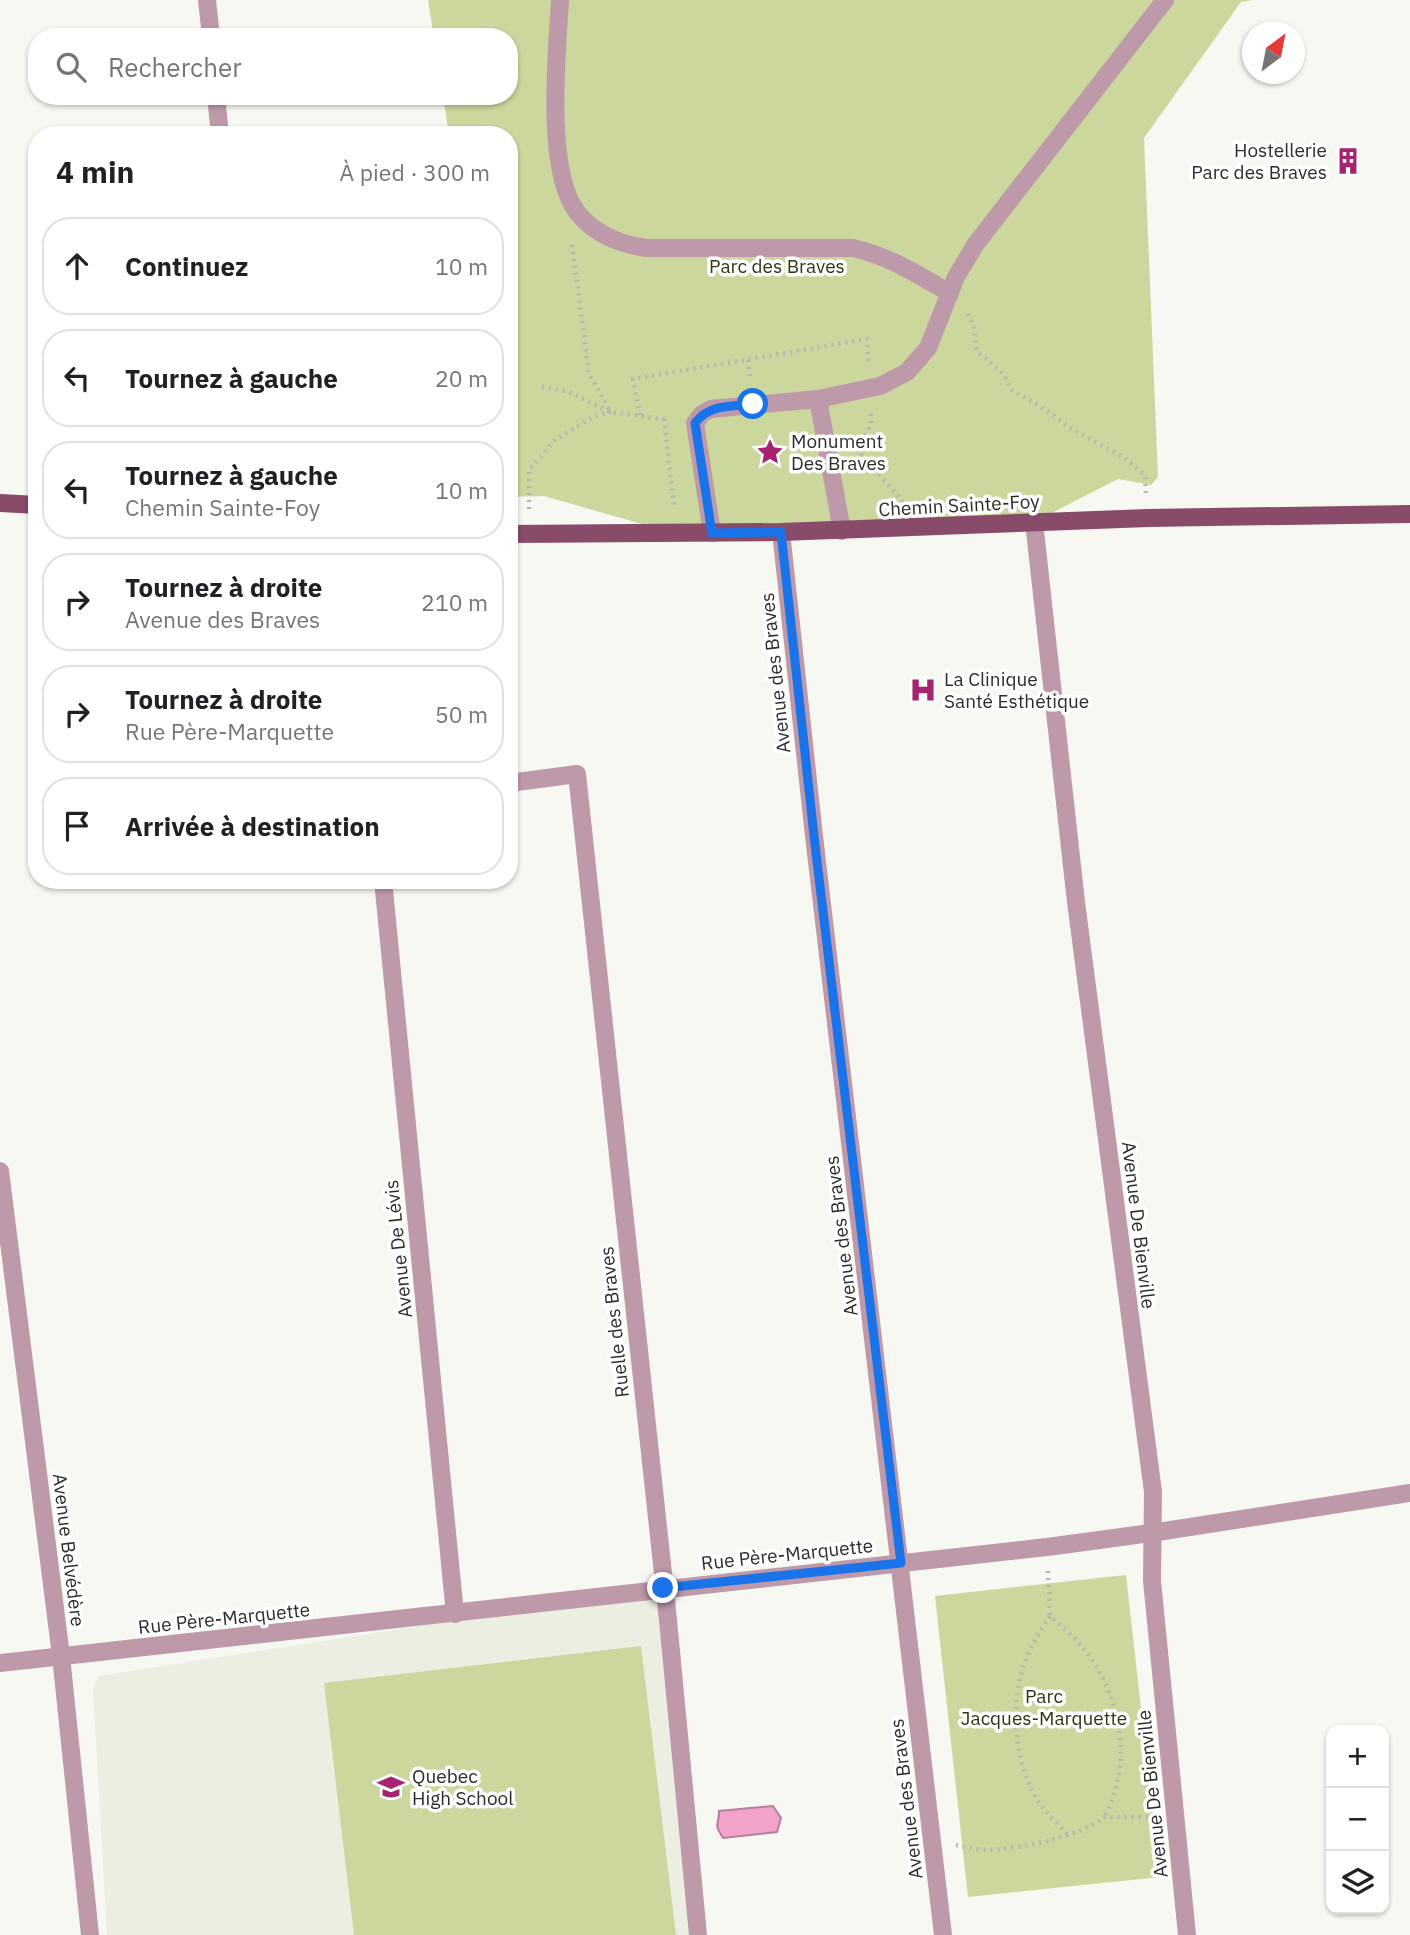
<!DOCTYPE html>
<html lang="fr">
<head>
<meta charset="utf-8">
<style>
  body { margin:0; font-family:"IBM Plex Sans",sans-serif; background:#f6f6f6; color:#202124 }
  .controls { position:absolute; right:21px; bottom:21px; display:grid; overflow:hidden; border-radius:14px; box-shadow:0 2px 5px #0004 }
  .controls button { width:63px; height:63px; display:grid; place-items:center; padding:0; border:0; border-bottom:2px solid #e0e0e0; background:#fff; color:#202124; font:35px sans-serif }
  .compass { position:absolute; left:1242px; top:21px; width:63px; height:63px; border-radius:50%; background:#fff; box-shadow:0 2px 5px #0004; rotate:32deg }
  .stop { position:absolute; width:21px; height:21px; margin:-16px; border:5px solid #1a73e8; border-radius:50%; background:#fff }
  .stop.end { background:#1a73e8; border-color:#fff; box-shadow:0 2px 7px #0008 }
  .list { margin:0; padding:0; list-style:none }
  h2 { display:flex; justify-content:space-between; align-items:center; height:91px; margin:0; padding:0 28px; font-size:30px }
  h2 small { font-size:23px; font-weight:400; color:#757577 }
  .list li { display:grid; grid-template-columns:46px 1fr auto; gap:21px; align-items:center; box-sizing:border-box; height:98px; margin:0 14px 14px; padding:0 14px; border:2px solid #e0e0e0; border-radius:28px }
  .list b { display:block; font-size:26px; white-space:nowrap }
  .list p { margin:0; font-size:23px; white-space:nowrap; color:#757577 }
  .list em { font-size:23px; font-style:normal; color:#757577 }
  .icon { flex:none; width:38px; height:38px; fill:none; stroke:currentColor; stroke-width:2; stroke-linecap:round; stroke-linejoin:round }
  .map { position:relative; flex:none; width:1410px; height:1935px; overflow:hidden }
  .search { position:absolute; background:#fff; box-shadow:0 2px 5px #0004; left:28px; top:28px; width:490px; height:77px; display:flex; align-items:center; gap:18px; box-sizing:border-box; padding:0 24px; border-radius:28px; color:#757577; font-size:26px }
  .panel { position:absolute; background:#fff; box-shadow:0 2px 5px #0004; left:28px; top:126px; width:490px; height:763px; border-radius:28px }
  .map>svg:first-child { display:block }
  .built { fill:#ebeee1 }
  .green { fill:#cbd79c }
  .water { fill:#f3a3c9; stroke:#b77f99; stroke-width:2 }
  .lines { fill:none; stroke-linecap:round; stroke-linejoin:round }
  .path { stroke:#b6b7b2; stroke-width:4.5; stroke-dasharray:2 5; stroke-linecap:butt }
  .minor { stroke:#bd99a9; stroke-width:18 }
  .major { stroke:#884b69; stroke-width:18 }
  .route { stroke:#1a73e8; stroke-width:9 }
  .labels { text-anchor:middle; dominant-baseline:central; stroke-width:7; stroke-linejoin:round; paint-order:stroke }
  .poi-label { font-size:19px; fill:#2c2c2a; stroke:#fff; text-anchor:start }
  .park-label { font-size:19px; fill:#303613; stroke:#fff }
  .street-label { font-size:19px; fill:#2c2c2a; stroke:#fff }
</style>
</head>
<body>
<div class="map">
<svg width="1410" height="1935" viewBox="0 0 1410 1935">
  <rect width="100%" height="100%" fill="#f7f8f2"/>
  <polygon class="built" points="663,1588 698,1935 107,1935 93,1689 99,1676"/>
  <g class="green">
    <polygon points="428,0 1253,0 1241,2 1144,138 1158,477 1151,485 1118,479 1034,522 677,534 544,496 510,497 509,135 449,135 443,96 509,96 509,37 434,37"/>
    <polygon points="1126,1575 1160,1877 968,1897 935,1596"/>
    <polygon points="641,1646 676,1935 354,1935 324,1683"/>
  </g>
  <path class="water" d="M773,1806L781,1818L777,1832L723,1838C713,1822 719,1827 719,1811Z"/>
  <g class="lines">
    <g class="path">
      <polyline points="572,245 589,374 611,412"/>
      <polyline points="968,314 974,326 977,351 1004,375 1012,390 1040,406 1072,429 1123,457 1145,475 1146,494"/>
      <polyline points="748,360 750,379"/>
      <polyline points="542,387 566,391 611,412 669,420"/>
      <polyline points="871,414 871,425 861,444 862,455 868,467 878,473 903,502"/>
      <polyline points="640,415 633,379 867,339 869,364"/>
      <polyline points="664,419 674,508"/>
      <polyline points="529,509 529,470 555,440 593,417 611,412"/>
      <polyline points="1048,1571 1050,1616"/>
      <path d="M1067,1834C1056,1822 1043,1810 1035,1796C1011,1754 1009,1687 1033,1644C1038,1634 1044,1625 1050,1616C1062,1627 1075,1638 1085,1650C1121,1696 1134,1764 1104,1817"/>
      <path d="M956,1845C966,1847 978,1850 989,1850C1018,1849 1083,1836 1104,1817H1150"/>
    </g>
    <g class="minor">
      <polyline points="207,0 211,37"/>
      <path d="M560,0C557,51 545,171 577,212C594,234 619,244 646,248H853C889,256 918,275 950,293"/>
      <polyline points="216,96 220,135"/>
      <polyline points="818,399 842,531"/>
      <polyline points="1034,522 1076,902 1153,1492 1152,1581 1187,1935"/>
      <polyline points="781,532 814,836 943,1935"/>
      <polyline points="712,533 695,423 702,414 711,409 818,399 880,386 907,372 928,348 956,277 975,245 1165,0"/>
      <polyline points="509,783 577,774 668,1620 698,1935"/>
      <polyline points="383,880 455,1614"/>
      <polyline points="0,1171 61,1656 90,1935"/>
      <polyline points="0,1663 1047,1547 1151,1533 1410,1493"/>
    </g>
    <g class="major">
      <polyline points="0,503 37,505"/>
      <polyline points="509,534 781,532 1148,518 1410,514"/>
    </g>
  </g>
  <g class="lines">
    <path class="route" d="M663,1588L901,1563L814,836L781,532L712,533L695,423C709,404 730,407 753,404"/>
  </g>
  <defs>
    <symbol id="building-bare" viewBox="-9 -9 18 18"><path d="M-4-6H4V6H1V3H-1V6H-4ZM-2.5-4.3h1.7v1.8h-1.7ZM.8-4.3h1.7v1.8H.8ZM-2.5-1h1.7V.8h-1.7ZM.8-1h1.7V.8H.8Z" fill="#a62370" stroke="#fff" stroke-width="2.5" paint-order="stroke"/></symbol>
    <symbol id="sight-bare" viewBox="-9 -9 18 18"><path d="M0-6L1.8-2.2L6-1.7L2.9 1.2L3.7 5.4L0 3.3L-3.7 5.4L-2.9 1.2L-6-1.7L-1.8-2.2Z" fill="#a62370" stroke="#fff" stroke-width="2.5" paint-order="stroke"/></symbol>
    <symbol id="hospital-bare" viewBox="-9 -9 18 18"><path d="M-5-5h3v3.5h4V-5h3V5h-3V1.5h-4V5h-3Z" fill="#a62370" stroke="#fff" stroke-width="2.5" paint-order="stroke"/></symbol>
    <symbol id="school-bare" viewBox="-9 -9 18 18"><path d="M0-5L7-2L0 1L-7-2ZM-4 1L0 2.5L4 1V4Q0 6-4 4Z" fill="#a62370" stroke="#fff" stroke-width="2.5" paint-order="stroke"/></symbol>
  </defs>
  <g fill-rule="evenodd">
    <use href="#building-bare" x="1329" y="142" width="38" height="38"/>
    <use href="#sight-bare" x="751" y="433" width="38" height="38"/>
    <use href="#hospital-bare" x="904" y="671" width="38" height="38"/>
    <use href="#school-bare" x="372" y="1768" width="38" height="38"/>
  </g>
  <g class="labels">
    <g class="poi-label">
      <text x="1327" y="150" text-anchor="end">Hostellerie<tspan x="1327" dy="22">Parc des Braves</tspan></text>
      <text x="791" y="441">Monument<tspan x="791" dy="22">Des Braves</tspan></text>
      <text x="944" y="679">La Clinique<tspan x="944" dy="22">Santé Esthétique</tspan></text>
      <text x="412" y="1776">Quebec<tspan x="412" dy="22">High School</tspan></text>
    </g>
    <g class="park-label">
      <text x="777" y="266">Parc des Braves</text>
      <text x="1044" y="1696">Parc<tspan x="1044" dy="22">Jacques-Marquette</tspan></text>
    </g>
    <g class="street-label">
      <text transform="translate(959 505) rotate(-3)">Chemin Sainte-Foy</text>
      <text transform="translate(775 673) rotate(-96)">Avenue des Braves</text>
      <text transform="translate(1139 1225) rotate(83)">Avenue De Bienville</text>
      <text transform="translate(841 1236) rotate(-97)">Avenue des Braves</text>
      <text transform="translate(398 1249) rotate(-96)">Avenue De Lévis</text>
      <text transform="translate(614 1322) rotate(-96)">Ruelle des Braves</text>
      <text transform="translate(69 1550) rotate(83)">Avenue Belvédère</text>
      <text transform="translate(787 1554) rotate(-6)">Rue Père-Marquette</text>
      <text transform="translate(224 1618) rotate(-6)">Rue Père-Marquette</text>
      <text transform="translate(1152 1794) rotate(-96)">Avenue De Bienville</text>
      <text transform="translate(906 1799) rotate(-97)">Avenue des Braves</text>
    </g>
  </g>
</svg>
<div class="controls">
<button>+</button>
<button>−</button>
<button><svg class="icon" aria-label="layers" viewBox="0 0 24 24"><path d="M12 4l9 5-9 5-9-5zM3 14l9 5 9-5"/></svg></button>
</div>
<svg class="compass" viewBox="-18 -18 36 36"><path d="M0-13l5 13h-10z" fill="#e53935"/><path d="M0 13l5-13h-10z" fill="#757577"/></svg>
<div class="stop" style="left:753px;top:404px"></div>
<div class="stop end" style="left:663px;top:1588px"></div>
<div class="search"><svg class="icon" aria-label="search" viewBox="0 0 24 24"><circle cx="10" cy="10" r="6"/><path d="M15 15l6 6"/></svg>Rechercher</div>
<section class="panel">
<h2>4 min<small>À pied · 300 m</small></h2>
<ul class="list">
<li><svg class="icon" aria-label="ahead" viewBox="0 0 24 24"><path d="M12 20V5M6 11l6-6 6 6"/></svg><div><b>Continuez</b></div><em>10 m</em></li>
<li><svg class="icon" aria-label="left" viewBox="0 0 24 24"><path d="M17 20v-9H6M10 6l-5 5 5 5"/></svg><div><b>Tournez à gauche</b></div><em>20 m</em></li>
<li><svg class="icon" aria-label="left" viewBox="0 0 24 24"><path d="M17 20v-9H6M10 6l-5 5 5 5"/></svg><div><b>Tournez à gauche</b><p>Chemin Sainte-Foy</p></div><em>10 m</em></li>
<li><svg class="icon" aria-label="right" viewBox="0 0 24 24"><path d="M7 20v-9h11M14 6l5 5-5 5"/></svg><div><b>Tournez à droite</b><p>Avenue des Braves</p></div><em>210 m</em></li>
<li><svg class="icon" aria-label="right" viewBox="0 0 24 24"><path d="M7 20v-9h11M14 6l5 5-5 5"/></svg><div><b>Tournez à droite</b><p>Rue Père-Marquette</p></div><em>50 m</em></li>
<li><svg class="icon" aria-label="arrive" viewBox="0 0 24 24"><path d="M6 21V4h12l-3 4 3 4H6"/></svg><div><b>Arrivée à destination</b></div></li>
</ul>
</section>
</div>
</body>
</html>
